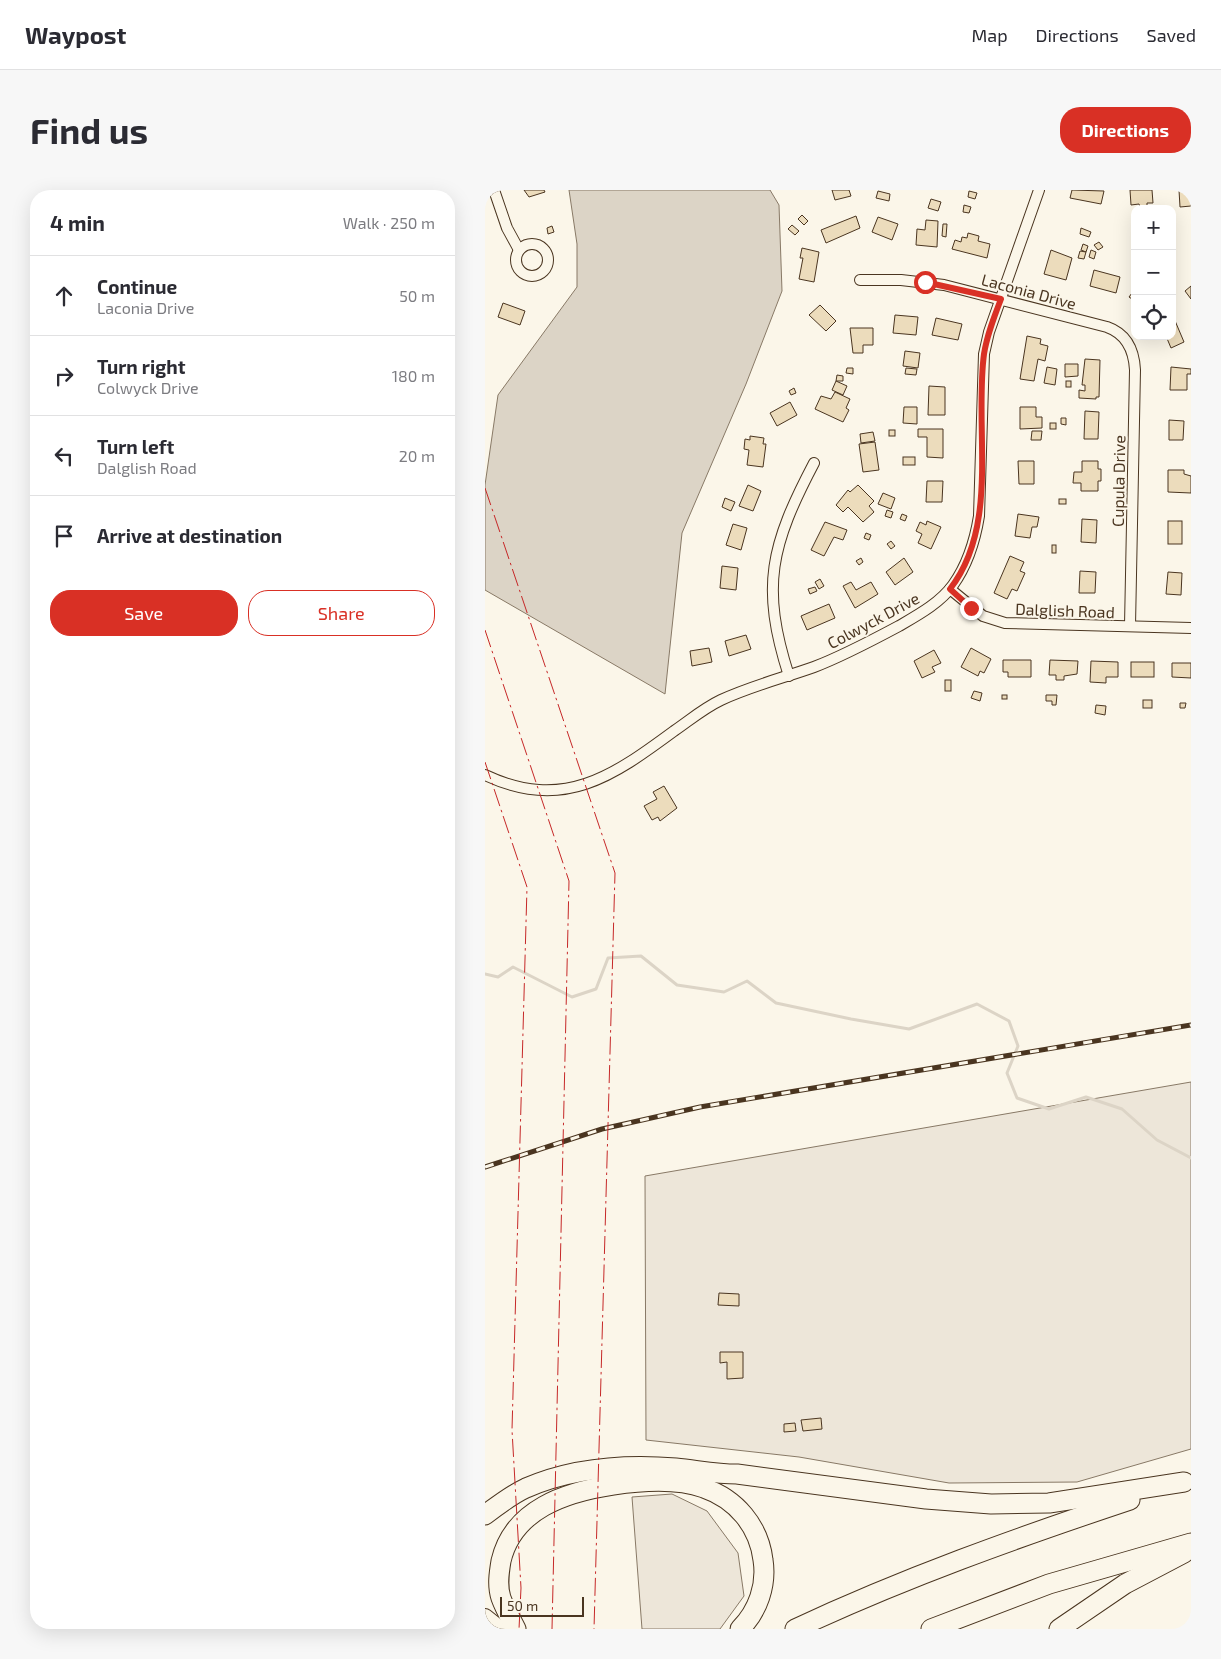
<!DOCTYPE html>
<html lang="en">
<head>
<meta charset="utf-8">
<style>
  body { margin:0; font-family:"Exo 2",sans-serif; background:#f7f7f7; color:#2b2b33 }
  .controls { position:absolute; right:15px; top:15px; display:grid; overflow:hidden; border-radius:10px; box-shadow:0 5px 20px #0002 }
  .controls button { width:45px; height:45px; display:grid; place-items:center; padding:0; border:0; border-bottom:1px solid #e1e1e2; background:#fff; color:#2b2b33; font:25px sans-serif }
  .scale { position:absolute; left:15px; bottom:12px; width:84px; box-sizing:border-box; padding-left:5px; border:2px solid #4a3520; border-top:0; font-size:14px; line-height:18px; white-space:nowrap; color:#4a3520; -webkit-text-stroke:4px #fbf6e9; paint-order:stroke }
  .stop { position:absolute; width:15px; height:15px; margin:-11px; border:4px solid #d93025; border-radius:50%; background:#fff }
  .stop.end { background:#d93025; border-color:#fff; box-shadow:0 1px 5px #0008 }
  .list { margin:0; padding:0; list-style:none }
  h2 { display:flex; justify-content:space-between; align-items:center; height:65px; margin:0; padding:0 20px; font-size:21px }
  h2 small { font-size:16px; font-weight:400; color:#7c7c81 }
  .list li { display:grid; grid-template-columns:32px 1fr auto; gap:15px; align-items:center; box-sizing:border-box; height:80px; padding:0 20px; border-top:1px solid #e1e1e2 }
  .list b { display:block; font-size:19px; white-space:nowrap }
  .list p { margin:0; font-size:16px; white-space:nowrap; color:#7c7c81 }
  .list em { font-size:16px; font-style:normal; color:#7c7c81 }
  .actions { display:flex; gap:10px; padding:15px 20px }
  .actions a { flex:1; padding:11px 0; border:1px solid #d93025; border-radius:20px; text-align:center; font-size:18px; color:#d93025 }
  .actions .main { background:#d93025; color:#fff }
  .icon { flex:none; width:28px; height:28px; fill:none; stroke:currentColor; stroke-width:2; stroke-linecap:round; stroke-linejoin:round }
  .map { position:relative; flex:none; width:706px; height:1439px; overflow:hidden; border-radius:20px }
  header { display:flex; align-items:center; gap:30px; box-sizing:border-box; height:70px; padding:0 25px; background:#fff; border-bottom:1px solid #e1e1e2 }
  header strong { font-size:24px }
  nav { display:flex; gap:28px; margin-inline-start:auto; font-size:18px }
  .intro { display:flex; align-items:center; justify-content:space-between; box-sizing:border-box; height:120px; padding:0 30px }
  h1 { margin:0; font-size:35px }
  .button { padding:12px 22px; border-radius:20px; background:#d93025; color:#fff; font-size:18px; font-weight:700 }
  main { display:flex; gap:30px; padding:0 30px }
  aside { flex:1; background:#fff; border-radius:20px; box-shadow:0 5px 20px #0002 }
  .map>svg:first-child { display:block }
  .green { fill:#ede6d9; stroke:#887966 }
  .water { fill:#dcd4c6; stroke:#887966 }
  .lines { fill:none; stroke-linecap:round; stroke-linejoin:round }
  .stream { stroke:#dcd4c6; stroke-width:3 }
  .building { fill:#ecdcbc; stroke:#4a3520 }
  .minor-casing { stroke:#4a3520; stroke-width:12 }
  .primary-casing { stroke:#4a3520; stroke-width:18 }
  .motorway-casing { stroke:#4a3520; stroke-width:21 }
  .minor { stroke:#fbf6e9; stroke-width:10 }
  .primary { stroke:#fbf6e9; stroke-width:16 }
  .motorway { stroke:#fbf6e9; stroke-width:19 }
  .rail-casing { stroke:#4a3520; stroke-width:5 }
  .rail { stroke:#fbf6e9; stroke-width:3; stroke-dasharray:9; stroke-linecap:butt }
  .power { stroke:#c62828; stroke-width:1; stroke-dasharray:18 4 2.5 4; stroke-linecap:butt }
  .route { stroke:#d93025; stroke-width:6 }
  .labels { text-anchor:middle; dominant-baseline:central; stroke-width:4; stroke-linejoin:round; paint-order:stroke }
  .street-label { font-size:16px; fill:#4a3520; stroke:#fbf6e9 }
</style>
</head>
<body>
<header>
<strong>Waypost</strong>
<nav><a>Map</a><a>Directions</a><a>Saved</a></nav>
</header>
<div class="intro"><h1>Find us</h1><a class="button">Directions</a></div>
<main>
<aside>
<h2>4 min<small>Walk · 250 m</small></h2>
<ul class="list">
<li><svg class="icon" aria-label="ahead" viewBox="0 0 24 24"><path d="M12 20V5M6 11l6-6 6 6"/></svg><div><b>Continue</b><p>Laconia Drive</p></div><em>50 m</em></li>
<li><svg class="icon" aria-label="right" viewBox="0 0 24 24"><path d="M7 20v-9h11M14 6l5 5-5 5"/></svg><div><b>Turn right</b><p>Colwyck Drive</p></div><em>180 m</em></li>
<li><svg class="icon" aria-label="left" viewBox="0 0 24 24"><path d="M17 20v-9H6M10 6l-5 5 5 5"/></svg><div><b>Turn left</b><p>Dalglish Road</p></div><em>20 m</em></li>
<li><svg class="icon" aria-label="arrive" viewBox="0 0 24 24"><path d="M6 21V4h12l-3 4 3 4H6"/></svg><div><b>Arrive at destination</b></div></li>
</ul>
<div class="actions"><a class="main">Save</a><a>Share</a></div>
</aside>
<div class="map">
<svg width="706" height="1439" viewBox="0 0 706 1439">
  <rect width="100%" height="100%" fill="#fbf6e9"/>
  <g class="green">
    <polygon points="706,892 706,1259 592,1292 464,1293 314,1267 161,1250 160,986"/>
    <polygon points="187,1304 222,1321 253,1363 259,1406 235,1439 157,1439 147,1307"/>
  </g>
  <polygon class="water" points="84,0 285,0 294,15 297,101 261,194 197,343 180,504 0,400 0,295 13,205 92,97 92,54"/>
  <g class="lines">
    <polyline class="stream" points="0,784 13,787 28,777 87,807 111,799 123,768 156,766 192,795 239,802 262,791 291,813 366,829 424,839 492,814 524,831 533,856 522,883 532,908 564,919 601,907 637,919 672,950 706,968"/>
  </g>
  <g class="building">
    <polygon points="39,0 59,0 60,2 44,7"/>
    <polygon points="347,0 364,0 366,6 350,10"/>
    <polygon points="587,0 619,1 616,14 585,8"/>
    <polygon points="645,0 667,0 668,13 662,13 662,17 655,17 654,14 646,15"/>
    <polygon points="694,0 706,0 706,16 695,17"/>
    <polygon points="393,1 405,4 404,11 391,8"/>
    <polygon points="484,1 492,3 490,9 483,7"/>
    <polygon points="446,9 456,12 453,21 443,18"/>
    <polygon points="479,15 486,17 484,23 478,22"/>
    <polygon points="317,25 323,31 319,35 313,29"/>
    <polygon points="371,26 375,38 341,53 336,40"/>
    <polygon points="393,27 413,34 407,50 387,42"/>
    <polygon points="441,30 453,31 452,57 431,55 432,39 440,40"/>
    <polygon points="458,34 462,34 461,47 457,46"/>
    <polygon points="307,35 314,41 310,45 303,39"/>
    <polygon points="67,36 69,42 63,44 62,38"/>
    <polygon points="596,38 606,42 604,47 595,44"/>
    <polygon points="483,43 494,46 493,51 505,54 502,68 467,59 470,50 476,52 477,47 482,48"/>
    <polygon points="614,52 618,57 613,60 609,55"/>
    <polygon points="598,54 603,56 601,62 596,60"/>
    <polygon points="317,58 334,62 329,92 314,89 318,68 315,68"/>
    <polygon points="566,60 587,68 581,90 559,84"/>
    <polygon points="606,60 611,62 609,69 604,67"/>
    <polygon points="595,61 601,62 599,69 593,68"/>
    <polygon points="609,80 635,87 631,103 605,96"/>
    <polygon points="706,96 706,109 700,101"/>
    <polygon points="650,99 650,111 644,107"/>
    <polygon points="18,113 40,121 35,135 13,127"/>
    <polygon points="335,115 351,131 341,141 324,125"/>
    <polygon points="410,125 433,127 431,145 408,143"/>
    <polygon points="688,126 699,152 686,158 681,146 687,146"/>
    <polygon points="451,128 477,134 473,150 447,145"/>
    <polygon points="365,138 388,138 388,155 378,155 378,163 368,163"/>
    <polygon points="542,146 556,149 555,154 563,156 560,171 553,169 549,191 535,189"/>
    <polygon points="420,161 435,163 433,178 418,176"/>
    <polygon points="600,169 615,170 614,207 611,207 611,209 594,208 594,200 600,201 600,195 597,195"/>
    <polygon points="580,174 593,174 593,186 580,187"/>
    <polygon points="562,177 572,179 570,195 559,193"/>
    <polygon points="686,177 706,179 706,184 702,184 702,200 685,200"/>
    <polygon points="362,178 368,178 368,184 361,183"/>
    <polygon points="421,178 432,179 431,185 420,184"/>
    <polygon points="352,185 358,186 358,191 351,191"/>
    <polygon points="351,191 362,196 358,205 347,200"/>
    <rect x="581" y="191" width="5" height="6"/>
    <polygon points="444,196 460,197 460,225 443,225"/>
    <polygon points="309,198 311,203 306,205 304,201"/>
    <polygon points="350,202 365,209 361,218 364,220 358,232 330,219 336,206 346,209"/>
    <polygon points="305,212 312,225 292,236 285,223"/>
    <polygon points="419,217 432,217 432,234 418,233"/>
    <polygon points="535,217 551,217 551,227 557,227 557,238 535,239"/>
    <polygon points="600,221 614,222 613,249 599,249"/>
    <polygon points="576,228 581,228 581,235 576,234"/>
    <polygon points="684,230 699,231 698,250 684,250"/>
    <rect x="565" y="233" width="6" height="6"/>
    <polygon points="433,239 458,239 458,268 442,267 442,247 433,247"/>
    <rect x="404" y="240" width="6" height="6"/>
    <polygon points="547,241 557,241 556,250 546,250"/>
    <polygon points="388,242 390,251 376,253 375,244"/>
    <polygon points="265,246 279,248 278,254 281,254 278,277 262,275 264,260 259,259 260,249 265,250"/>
    <polygon points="390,252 394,280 378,282 374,254"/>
    <rect x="418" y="267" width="12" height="8"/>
    <polygon points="533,271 549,271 549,294 534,294"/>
    <polygon points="597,271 613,271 613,279 616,279 616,291 613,291 613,301 596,301 596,293 588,293 589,282 597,282"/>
    <polygon points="683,280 699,280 699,284 706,286 706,303 683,302"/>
    <polygon points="442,291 458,291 457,312 441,312"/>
    <polygon points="263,295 276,301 268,321 254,316"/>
    <polygon points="373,295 389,311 384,316 389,322 378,332 363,317 358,322 351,315 363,300 365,302"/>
    <polygon points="398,303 410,308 406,319 393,314"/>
    <polygon points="240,308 250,312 246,321 237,317"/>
    <rect x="574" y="309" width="7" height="5"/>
    <polygon points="402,320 408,322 406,328 400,326"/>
    <polygon points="417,324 422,326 420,331 415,329"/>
    <polygon points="533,324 554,327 552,337 547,337 545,348 530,346"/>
    <polygon points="597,329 612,330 611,353 596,352"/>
    <polygon points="442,331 456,337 446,359 433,353 437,344 431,341 435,332 441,335"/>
    <rect x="683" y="331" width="14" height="23"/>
    <polygon points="340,332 362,340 358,350 349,347 339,366 326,360"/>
    <polygon points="248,334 262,338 256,360 241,355"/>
    <polygon points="381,343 386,345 384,350 379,348"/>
    <polygon points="406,351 410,356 406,359 402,354"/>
    <rect x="567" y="355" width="4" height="8"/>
    <polygon points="525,366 539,372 535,381 540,383 532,401 527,399 522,409 509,403"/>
    <polygon points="376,368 378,372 374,375 371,371"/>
    <polygon points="419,368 428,382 410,395 401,382"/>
    <polygon points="237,376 253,378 251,400 235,398"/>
    <polygon points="595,381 611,382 610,403 594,403"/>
    <polygon points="683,382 697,383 696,405 681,404"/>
    <polygon points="335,389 339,396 334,399 330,392"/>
    <polygon points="366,392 371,400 386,392 393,404 370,418 358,396"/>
    <polygon points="330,397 332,401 325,404 323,399"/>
    <polygon points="344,414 350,428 322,440 316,426"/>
    <polygon points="261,445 266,459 244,466 240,451"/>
    <polygon points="224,458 227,472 207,476 205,461"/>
    <polygon points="486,458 506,469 499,483 495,481 493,486 476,477"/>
    <polygon points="449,460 456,473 447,477 450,482 437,488 429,471"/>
    <polygon points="518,470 546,470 546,487 523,487 523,482 518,482"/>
    <polygon points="565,470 593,471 592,484 579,486 579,490 571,490 571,485 564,485"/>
    <polygon points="606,471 633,472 633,487 621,487 621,493 605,492"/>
    <rect x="646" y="472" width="23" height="15"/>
    <polygon points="687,473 706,473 706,488 687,487"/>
    <rect x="460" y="490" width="6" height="11"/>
    <polygon points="489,501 497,503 495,511 486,508"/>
    <rect x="517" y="505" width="5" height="4"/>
    <polygon points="561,505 572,505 571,515 567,515 567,511 561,511"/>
    <rect x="658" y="510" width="9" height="8"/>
    <polygon points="695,513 701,513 700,518 695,518"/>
    <polygon points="611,515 621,516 620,525 610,523"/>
    <polygon points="179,596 192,618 175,631 173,627 167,630 159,616 172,609 168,602"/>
    <polygon points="234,1103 254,1104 254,1116 233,1115"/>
    <polygon points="235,1162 258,1162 258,1188 242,1189 242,1172 235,1173"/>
    <polygon points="336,1228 337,1239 318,1241 316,1230"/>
    <polygon points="310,1233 311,1241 299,1242 299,1234"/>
  </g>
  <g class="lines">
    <defs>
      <g id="minor">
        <polyline points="9,0 22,38 34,60"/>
        <circle cx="47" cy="70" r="16"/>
        <path d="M375,90H416L459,95L622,137C642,144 649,160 650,180L645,436"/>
        <polyline points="465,399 498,426 520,433 706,438"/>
        <path d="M304,486C275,396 286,355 329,273"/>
        <path d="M0,585C78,622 128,586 189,541C205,530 219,518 236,510C266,496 298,488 329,477C358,466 386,451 414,436C433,425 455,413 468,395C483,374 490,351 494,326L499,164L504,142L554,0"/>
      </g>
      <polyline id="primary" points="0,1427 15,1439"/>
      <g id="motorway">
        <path d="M0,1325C13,1315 26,1305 41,1298C87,1278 142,1274 191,1278C212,1280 231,1284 252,1284L441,1309L506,1314L564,1313L699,1292"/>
        <path d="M31,1439C26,1429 20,1419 16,1408C12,1396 14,1383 16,1371C28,1319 81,1302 128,1295C155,1291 192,1288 219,1298C251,1309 274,1336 278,1370C282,1395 273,1421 255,1439"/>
        <path d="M310,1439C419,1388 531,1348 645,1310"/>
        <polyline points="446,1439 564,1394 706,1353"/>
        <polyline points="574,1439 640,1394 699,1363"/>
      </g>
    </defs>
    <use href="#minor" class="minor-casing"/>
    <use href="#primary" class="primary-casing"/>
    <use href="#motorway" class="motorway-casing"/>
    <use href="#minor" class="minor"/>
    <use href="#primary" class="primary"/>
    <use href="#motorway" class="motorway"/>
    <defs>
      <polyline id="rail" points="0,977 117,939 215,917 706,835"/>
    </defs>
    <use href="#rail" class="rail-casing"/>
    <use href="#rail" class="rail"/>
    <g class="power">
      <polyline points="0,298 130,683 109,1439"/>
      <polyline points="0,440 84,691 67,1439"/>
      <polyline points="0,572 42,697 27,1240 36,1398 34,1439"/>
    </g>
  </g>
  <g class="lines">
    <path class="route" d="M440,92L516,109C509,127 502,145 499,164C489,239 515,335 465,399L486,418"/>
  </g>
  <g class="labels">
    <g class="street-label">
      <text transform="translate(544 101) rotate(15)">Laconia Drive</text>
      <text transform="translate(633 291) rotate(-89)">Cupula Drive</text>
      <text transform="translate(580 420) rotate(2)">Dalglish Road</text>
      <text transform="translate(388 430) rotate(-28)">Colwyck Drive</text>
    </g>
  </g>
</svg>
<div class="controls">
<button>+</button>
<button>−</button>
<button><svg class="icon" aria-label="locate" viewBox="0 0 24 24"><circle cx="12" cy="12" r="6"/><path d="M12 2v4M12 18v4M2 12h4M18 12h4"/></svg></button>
</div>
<div class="scale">50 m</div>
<div class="stop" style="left:440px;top:92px"></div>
<div class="stop end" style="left:486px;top:418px"></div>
</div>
</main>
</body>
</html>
